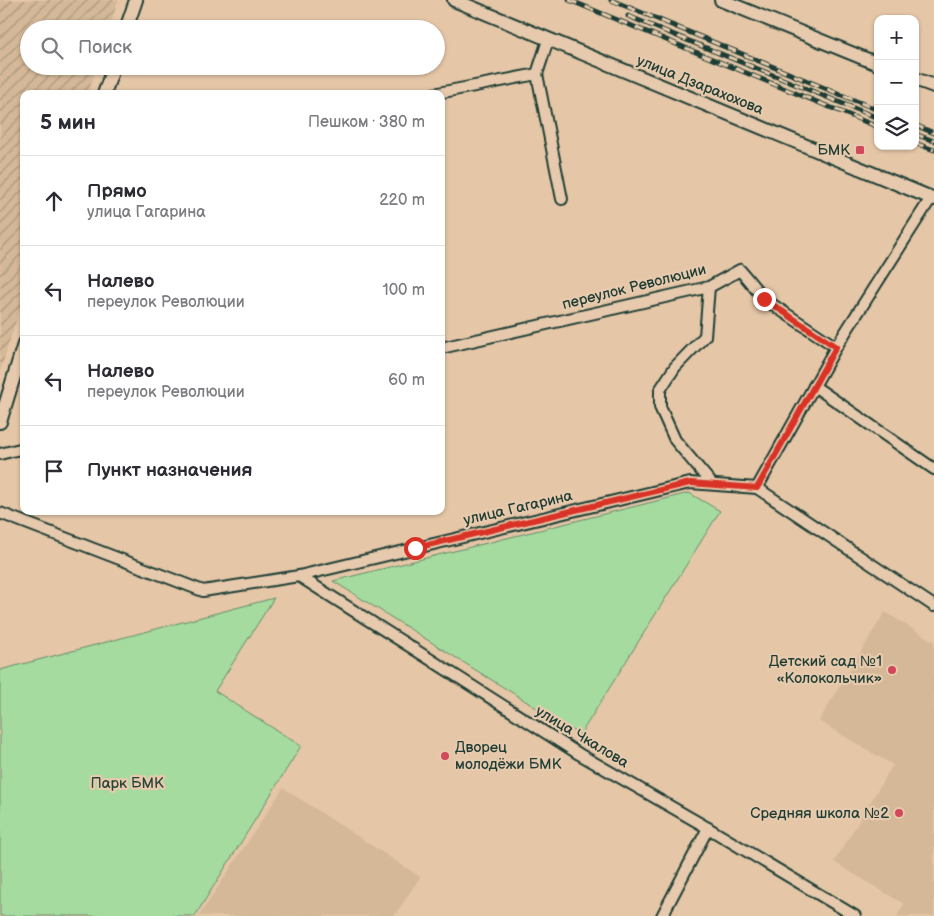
<!DOCTYPE html>
<html lang="ru">
<head>
<meta charset="utf-8">
<style>
  body { margin:0; font-family:"Balsamiq Sans",sans-serif; background:#f2f2f3; color:#2b2b33 }
  .controls { position:absolute; right:15px; top:15px; display:grid; overflow:hidden; border-radius:10px; box-shadow:0 1px 4px #0004 }
  .controls button { width:45px; height:45px; display:grid; place-items:center; padding:0; border:0; border-bottom:1px solid #e1e1e2; background:#fff; color:#2b2b33; font:25px sans-serif }
  .stop { position:absolute; width:15px; height:15px; margin:-11px; border:4px solid #d93025; border-radius:50%; background:#fff }
  .stop.end { background:#d93025; border-color:#fff; box-shadow:0 1px 5px #0008 }
  .list { margin:0; padding:0; list-style:none }
  h2 { display:flex; justify-content:space-between; align-items:center; height:65px; margin:0; padding:0 20px; font-size:21px }
  h2 small { font-size:16px; font-weight:400; color:#7c7c81 }
  .list li { display:grid; grid-template-columns:32px 1fr auto; gap:15px; align-items:center; box-sizing:border-box; height:90px; padding:0 20px; border-top:1px solid #e1e1e2 }
  .list b { display:block; font-size:19px; white-space:nowrap }
  .list p { margin:0; font-size:16px; white-space:nowrap; color:#7c7c81 }
  .list em { font-size:16px; font-style:normal; color:#7c7c81 }
  .icon { flex:none; width:28px; height:28px; fill:none; stroke:currentColor; stroke-width:2; stroke-linecap:round; stroke-linejoin:round }
  .map { position:relative; flex:none; width:934px; height:916px; overflow:hidden }
  .search { position:absolute; background:#fff; box-shadow:0 1px 4px #0004; left:20px; top:20px; width:425px; height:55px; display:flex; align-items:center; gap:12px; box-sizing:border-box; padding:0 18px; border-radius:28px; color:#7c7c81; font-size:19px }
  .panel { position:absolute; background:#fff; box-shadow:0 1px 4px #0004; left:20px; top:90px; width:425px; height:425px; border-radius:10px }
  .map>svg:first-child { display:block }
  .built { fill:#d4b898 }
  .industrial { fill:url(#industrial-furrows) }
  .green { fill:#a5db9f; stroke:#628c6a }
  .lines { fill:none; stroke-linecap:round; stroke-linejoin:round }
  .minor-casing { stroke:#1f3d34; stroke-width:14 }
  .tertiary-casing { stroke:#1f3d34; stroke-width:16 }
  .minor { stroke:#e7caad; stroke-width:10 }
  .tertiary { stroke:#e7caad; stroke-width:12 }
  .rail-casing { stroke:#1f3d34; stroke-width:5 }
  .rail { stroke:#e7caad; stroke-width:3; stroke-dasharray:9; stroke-linecap:butt }
  .route { stroke:#d93025; stroke-width:6 }
  .poi-dot { fill:#d1495b; stroke:#e7caad; stroke-width:2 }
  .labels { text-anchor:middle; dominant-baseline:central; stroke-width:4.5; stroke-linejoin:round; paint-order:stroke }
  .street-label { font-size:15px; fill:#1f3d34; stroke:#e7caad }
  .poi-label { font-size:15px; fill:#1f3d34; stroke:#e7caad; text-anchor:end }
  .park-label { font-size:15px; fill:#264539; stroke:#e7caad }
</style>
</head>
<body>
<div class="map">
<svg width="934" height="916" viewBox="0 0 934 916">
  <defs>
    <pattern id="industrial-furrows" width="10" height="10" patternUnits="userSpaceOnUse" patternTransform="scale(1.25)"><rect width="10" height="10" fill="#d4b898"/><path d="M-1 1l2-2M0 10L10 0M9 11l2-2" fill="none" stroke="#ab977d"/></pattern>
  </defs>
  <rect width="100%" height="100%" fill="#e5c6a7"/>
  <filter id="ink" filterUnits="userSpaceOnUse"><feTurbulence type="fractalNoise" baseFrequency=".02" numOctaves="2"/><feDisplacementMap in="SourceGraphic" scale="10" xChannelSelector="R" yChannelSelector="G"/><feConvolveMatrix kernelMatrix="1 2 1 2 8 2 1 2 1" color-interpolation-filters="sRGB"/></filter>
  <g filter="url(#ink)">
    <g class="built">
      <polygon points="885,612 934,642 934,916 897,916 904,904 834,862 893,765 819,721"/>
      <polygon points="283,788 420,877 394,916 199,916"/>
    </g>
    <polygon class="industrial" points="0,0 118,0 109,29 29,29 29,66 97,66 88,94 24,94 24,296 0,371"/>
    <g class="green">
      <polygon points="689,493 720,511 580,735 333,581"/>
      <polygon points="274,598 215,691 301,746 195,916 0,916 0,670"/>
    </g>
    <g class="lines">
      <defs>
        <g id="minor">
          <polyline points="537,74 562,199"/>
          <polyline points="433,94 537,74 548,40"/>
          <polyline points="709,287 705,336 675,367 660,390 660,407 675,440 712,484"/>
          <polyline points="441,348 709,287 740,270 764,299 836,347"/>
          <polyline points="814,386 934,469"/>
          <polyline points="0,454 24,448"/>
          <polyline points="757,488 836,347 931,198"/>
          <polyline points="0,513 203,591 299,576 690,483 757,488 934,606"/>
          <polyline points="299,576 579,754 708,828 855,916"/>
          <polyline points="662,916 708,828"/>
        </g>
        <g id="tertiary">
          <polyline points="454,0 934,199"/>
          <polyline points="721,0 878,64"/>
          <polyline points="126,29 136,0"/>
          <polyline points="915,79 934,86"/>
          <polyline points="104,94 114,66"/>
          <polyline points="0,422 24,344"/>
        </g>
      </defs>
      <use href="#minor" class="minor-casing"/>
      <use href="#tertiary" class="tertiary-casing"/>
      <use href="#minor" class="minor"/>
      <use href="#tertiary" class="tertiary"/>
      <defs>
        <g id="rail">
          <polyline points="569,0 878,127"/>
          <polyline points="611,0 878,110"/>
          <polyline points="628,16 878,118"/>
          <polyline points="915,125 934,133"/>
          <polyline points="915,134 934,141"/>
          <polyline points="915,143 934,150"/>
        </g>
      </defs>
      <use href="#rail" class="rail-casing"/>
      <use href="#rail" class="rail"/>
    </g>
  </g>
  <g class="lines" filter="url(#ink)">
    <polyline class="route" points="415,548 690,483 757,488 836,347 764,299"/>
  </g>
  <g class="poi-dot">
    <rect x="855" y="145" width="10" height="10" rx="2.5"/>
    <circle cx="892" cy="670" r="5"/>
    <circle cx="445" cy="756" r="5"/>
    <circle cx="899" cy="813" r="5"/>
  </g>
  <g class="labels">
    <g class="street-label">
      <text transform="translate(700 85) rotate(22)">улица Дзарахохова</text>
      <text transform="translate(634 287) rotate(-14)">переулок Революции</text>
      <text transform="translate(518 508) rotate(-13)">улица Гагарина</text>
      <text transform="translate(582 737) rotate(31)">улица Чкалова</text>
    </g>
    <g class="poi-label">
      <text x="850" y="150">БМК</text>
      <text x="882" y="661">Детский сад №1<tspan x="882" dy="17">«Колокольчик»</tspan></text>
      <text x="455" y="747" text-anchor="start">Дворец<tspan x="455" dy="17">молодёжи БМК</tspan></text>
      <text x="889" y="813">Средняя школа №2</text>
    </g>
    <g class="park-label">
      <text x="127" y="783">Парк БМК</text>
    </g>
  </g>
</svg>
<div class="controls">
<button>+</button>
<button>−</button>
<button><svg class="icon" aria-label="layers" viewBox="0 0 24 24"><path d="M12 4l9 5-9 5-9-5zM3 14l9 5 9-5"/></svg></button>
</div>
<div class="stop" style="left:415px;top:548px"></div>
<div class="stop end" style="left:764px;top:299px"></div>
<div class="search"><svg class="icon" aria-label="search" viewBox="0 0 24 24"><circle cx="10" cy="10" r="6"/><path d="M15 15l6 6"/></svg>Поиск</div>
<section class="panel">
<h2>5 мин<small>Пешком · 380 m</small></h2>
<ul class="list">
<li><svg class="icon" aria-label="ahead" viewBox="0 0 24 24"><path d="M12 20V5M6 11l6-6 6 6"/></svg><div><b>Прямо</b><p>улица Гагарина</p></div><em>220 m</em></li>
<li><svg class="icon" aria-label="left" viewBox="0 0 24 24"><path d="M17 20v-9H6M10 6l-5 5 5 5"/></svg><div><b>Налево</b><p>переулок Революции</p></div><em>100 m</em></li>
<li><svg class="icon" aria-label="left" viewBox="0 0 24 24"><path d="M17 20v-9H6M10 6l-5 5 5 5"/></svg><div><b>Налево</b><p>переулок Революции</p></div><em>60 m</em></li>
<li><svg class="icon" aria-label="arrive" viewBox="0 0 24 24"><path d="M6 21V4h12l-3 4 3 4H6"/></svg><div><b>Пункт назначения</b></div></li>
</ul>
</section>
</div>
</body>
</html>
